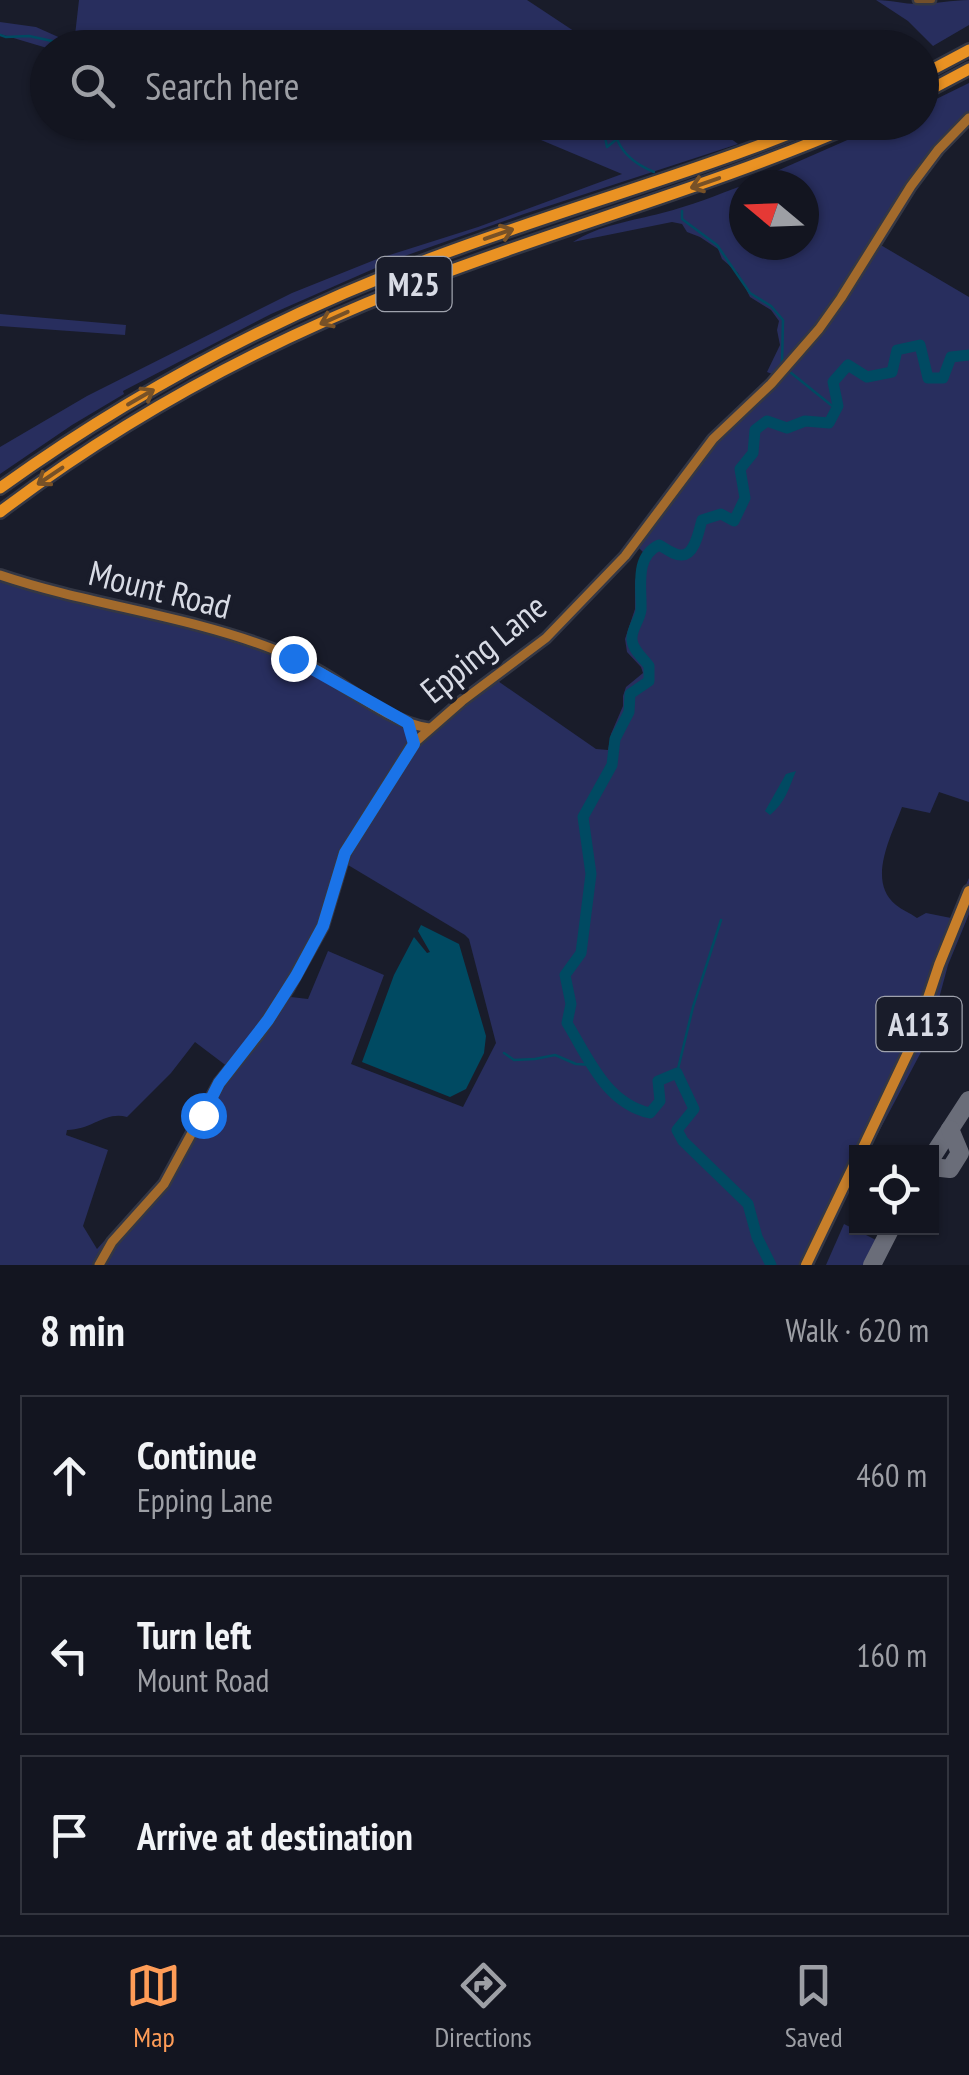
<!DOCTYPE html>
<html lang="en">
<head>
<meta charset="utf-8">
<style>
  body { margin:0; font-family:"PT Sans Narrow",sans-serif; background:#20222d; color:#f1f3f6 }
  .controls { position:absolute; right:30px; bottom:30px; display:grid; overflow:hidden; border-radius:0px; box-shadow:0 2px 8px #0004 }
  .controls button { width:90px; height:90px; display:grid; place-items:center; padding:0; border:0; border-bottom:2px solid #32343e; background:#131520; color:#f1f3f6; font:50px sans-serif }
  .compass { position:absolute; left:729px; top:170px; width:90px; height:90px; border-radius:50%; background:#131520; box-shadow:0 2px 8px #0004; rotate:289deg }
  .stop { position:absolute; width:30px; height:30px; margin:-22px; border:8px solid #1a73e8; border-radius:50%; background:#fff }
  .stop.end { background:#1a73e8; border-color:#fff; box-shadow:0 2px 10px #0008 }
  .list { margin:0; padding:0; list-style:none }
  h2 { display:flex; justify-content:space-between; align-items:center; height:130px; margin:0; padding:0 40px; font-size:42px }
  h2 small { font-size:32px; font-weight:400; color:#9d9fa5 }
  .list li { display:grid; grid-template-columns:65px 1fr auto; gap:30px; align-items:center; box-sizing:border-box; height:160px; margin:0 20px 20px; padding:0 20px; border:2px solid #32343e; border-radius:0px }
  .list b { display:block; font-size:38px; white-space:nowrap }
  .list p { margin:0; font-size:32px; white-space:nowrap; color:#9d9fa5 }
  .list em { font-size:32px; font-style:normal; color:#9d9fa5 }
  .icon { flex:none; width:55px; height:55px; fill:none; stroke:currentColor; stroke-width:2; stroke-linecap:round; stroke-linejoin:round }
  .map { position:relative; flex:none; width:969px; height:1265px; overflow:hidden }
  .search { position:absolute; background:#131520; box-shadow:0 2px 8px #0004; left:30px; right:30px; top:30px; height:110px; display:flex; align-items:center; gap:25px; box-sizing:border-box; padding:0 35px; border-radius:55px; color:#9d9fa5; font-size:38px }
  .sheet { height:670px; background:#131520 }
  nav { display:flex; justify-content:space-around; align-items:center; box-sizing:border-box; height:140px; border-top:2px solid #32343e; background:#131520; font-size:28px; color:#9d9fa5 }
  nav a { display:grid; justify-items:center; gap:5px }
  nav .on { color:#fe9c57 }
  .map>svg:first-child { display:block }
  .green { fill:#282e5e }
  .water { fill:#004a62 }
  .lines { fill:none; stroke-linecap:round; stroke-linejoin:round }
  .stream { stroke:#004a62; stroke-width:2.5 }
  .river { stroke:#004a62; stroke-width:11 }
  .taxiway { stroke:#6a6d79; stroke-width:18 }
  .street-casing { stroke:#343744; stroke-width:11 }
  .secondary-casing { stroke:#343744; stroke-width:14 }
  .primary-casing { stroke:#343744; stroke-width:15 }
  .highway-casing { stroke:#343744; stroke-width:16 }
  .street { stroke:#724f2b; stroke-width:6 }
  .secondary { stroke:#a26a2c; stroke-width:9 }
  .primary { stroke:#c87f2a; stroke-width:10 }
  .highway { stroke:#ea9223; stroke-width:11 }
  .oneway { stroke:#775127 }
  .route { stroke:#1a73e8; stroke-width:12 }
  .labels { text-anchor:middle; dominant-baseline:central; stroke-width:8; stroke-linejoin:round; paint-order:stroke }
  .shield { fill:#191c2a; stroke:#9fa2ad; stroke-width:2.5 }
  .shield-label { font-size:32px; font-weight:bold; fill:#d8dbe5 }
  .street-label { font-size:35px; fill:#d8dbe5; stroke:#191c2a }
</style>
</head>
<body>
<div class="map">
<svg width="969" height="1265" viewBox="0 0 969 1265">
  <rect width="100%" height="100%" fill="#191c2a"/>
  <g class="green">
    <polygon points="79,0 527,0 598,47 47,48 0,34 0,22 36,27 74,44"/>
    <path d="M876,0C890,0 904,4 918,4C935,4 952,0 969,0V25L933,46L908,21Z"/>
    <path d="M969,83V114L927,157L854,269L813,327L772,374L767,372L780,345L777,330L779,321L771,310L750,297L738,273L722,259L718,249L700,237L687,232L682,224L672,222L573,242C599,225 632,221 662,213C690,206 717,195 744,185V245H804V185H745L886,123L922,122V106Z"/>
    <polygon points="484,123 710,123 738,144 524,214 396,259 271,314 123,391 124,394 72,425 0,474 0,447 87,396 292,293 377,259 478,227 622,174 541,140"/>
    <path d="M879,244L969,297V802L939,792L930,813L902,807C892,835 866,881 896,905C902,910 910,913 917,918L926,913L951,918L969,878V914L948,965L928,1039L868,1152H856V1175L814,1265H104L116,1245L149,1206L221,1085L291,997L308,999L328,951L384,975L351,1064L463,1107L496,1043L469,939L465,935L348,865L357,840L423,739L495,679L596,749L608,750L611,734L623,706V696L626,687L643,673L641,667L627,652L625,639L635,609V581L644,553L637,546L705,455L778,381Z"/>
    <polygon points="0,314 126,325 125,335 0,326"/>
    <path d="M0,578L32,589L178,625L291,660L401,725L410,738L409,745L349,836L342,852L321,925L257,1034L228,1067L195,1042L171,1073L127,1117C105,1111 92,1130 67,1130L66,1135L108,1150L83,1226L97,1249L114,1230L117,1231L96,1265H0Z"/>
    <polygon points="844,1224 876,1240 863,1265 826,1265"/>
  </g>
  <g class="water">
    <path d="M796,771C789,788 785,803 770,815L765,811L786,774Z"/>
    <polygon points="421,925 459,944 486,1036 484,1053 466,1089 450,1097 362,1062 394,975 414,937 427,953 430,952 418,931"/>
  </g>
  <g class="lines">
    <g class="stream">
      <polyline points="0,35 6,37 29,36 52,41 56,48"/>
      <polyline points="539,122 543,125 549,123 560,128 570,122"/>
      <path d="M594,122L600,125L605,137L607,147L617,139C623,155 639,166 654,172"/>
      <polyline points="682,211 682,219 717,245 750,293 771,306 783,320 782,364"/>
      <polyline points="790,372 836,409"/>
      <polyline points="504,1053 514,1060 535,1059 555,1055 576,1064 593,1065"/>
      <polyline points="677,1073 693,1007 721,920"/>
    </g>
    <path class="river" d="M771,1265L757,1237L748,1204L683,1141L677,1130L694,1109L677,1073L658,1081L660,1101L650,1113C606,1103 589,1059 567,1023L571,1004L565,975L581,953L591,874L583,817L612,765L615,739L629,712L630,694L649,681V666C643,658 633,650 632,640C631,629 640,620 641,610C642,588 634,557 659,545C665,548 675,556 682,555C695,555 699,530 702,520L721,514L734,521L745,498L740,469L753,453L755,430L767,421L787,428L805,421L829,423L838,406L833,382L848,365L867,377L892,372L897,350L920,345L928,378H943L951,357L969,355"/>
    <g class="taxiway">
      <polyline points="932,1157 969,1100"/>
      <polyline points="932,1167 950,1169 960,1153 950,1129"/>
      <polyline points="872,1265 891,1228"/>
    </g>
    <defs>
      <polyline id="street" points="917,0 932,0"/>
      <g id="secondary">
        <path d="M0,575C89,605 185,615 273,649C290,656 306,663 321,672C355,692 390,722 429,728"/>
        <polyline points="99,1265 112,1242 164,1184 219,1083 258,1035 288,989 323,926 345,853 414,743 462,701 546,638 625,556 713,439 771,384 819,329 841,298 911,186 938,150 969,118"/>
      </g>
      <g id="primary">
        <polyline points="861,1152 914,1040 939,965 969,891"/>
        <polyline points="806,1265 856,1161"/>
      </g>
      <g id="highway">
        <polyline points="922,75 969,50"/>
        <polyline points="922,94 969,69"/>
        <path d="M0,488C135,391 284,312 440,255C566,208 695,173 819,122"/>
        <path d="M0,512C123,419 261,344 404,288C555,229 712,187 861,122"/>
      </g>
    </defs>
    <use href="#street" class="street-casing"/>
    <use href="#secondary" class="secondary-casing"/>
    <use href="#primary" class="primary-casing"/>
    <use href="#highway" class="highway-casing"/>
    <use href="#street" class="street"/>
    <use href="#secondary" class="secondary"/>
    <use href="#primary" class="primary"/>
    <use href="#highway" class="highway"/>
  </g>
  <defs><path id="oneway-shaft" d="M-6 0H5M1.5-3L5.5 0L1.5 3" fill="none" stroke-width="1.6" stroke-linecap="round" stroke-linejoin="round" transform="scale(2.5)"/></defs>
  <g class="oneway">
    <use href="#oneway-shaft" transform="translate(705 183) rotate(161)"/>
    <use href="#oneway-shaft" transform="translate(499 234) rotate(-19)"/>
    <use href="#oneway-shaft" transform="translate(334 318) rotate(156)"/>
    <use href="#oneway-shaft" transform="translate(141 397) rotate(-30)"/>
    <use href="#oneway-shaft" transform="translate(50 476) rotate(146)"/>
  </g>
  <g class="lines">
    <polyline class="route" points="203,1115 219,1083 268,1020 296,976 323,926 345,853 414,744 408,723 293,658"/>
  </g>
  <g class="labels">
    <g class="shield">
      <rect x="376.5" y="257" width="75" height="54" rx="8"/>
      <rect x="876.5" y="997" width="85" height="54" rx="8"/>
    </g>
    <g class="shield-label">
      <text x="414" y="284">M25</text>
      <text x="919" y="1024">A113</text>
    </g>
    <g class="street-label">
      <text transform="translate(160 589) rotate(14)">Mount Road</text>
      <text transform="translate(483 648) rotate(-39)">Epping Lane</text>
    </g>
  </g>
</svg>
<div class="controls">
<button><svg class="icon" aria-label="locate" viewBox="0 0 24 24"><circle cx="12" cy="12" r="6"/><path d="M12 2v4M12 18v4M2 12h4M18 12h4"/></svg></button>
</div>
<svg class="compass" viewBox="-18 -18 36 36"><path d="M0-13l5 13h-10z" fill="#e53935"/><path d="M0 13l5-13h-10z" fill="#9d9fa5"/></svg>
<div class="stop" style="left:203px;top:1115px"></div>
<div class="stop end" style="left:293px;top:658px"></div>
<div class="search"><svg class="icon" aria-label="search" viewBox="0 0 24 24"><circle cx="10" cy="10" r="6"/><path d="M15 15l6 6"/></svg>Search here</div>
</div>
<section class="sheet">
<h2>8 min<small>Walk · 620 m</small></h2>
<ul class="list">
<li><svg class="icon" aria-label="ahead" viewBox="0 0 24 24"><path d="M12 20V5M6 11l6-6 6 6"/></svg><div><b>Continue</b><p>Epping Lane</p></div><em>460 m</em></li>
<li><svg class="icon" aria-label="left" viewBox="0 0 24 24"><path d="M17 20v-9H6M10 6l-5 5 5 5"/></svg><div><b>Turn left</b><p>Mount Road</p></div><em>160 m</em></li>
<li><svg class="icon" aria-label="arrive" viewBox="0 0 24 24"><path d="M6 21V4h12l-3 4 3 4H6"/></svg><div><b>Arrive at destination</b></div></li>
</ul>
</section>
<nav>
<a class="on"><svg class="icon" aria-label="map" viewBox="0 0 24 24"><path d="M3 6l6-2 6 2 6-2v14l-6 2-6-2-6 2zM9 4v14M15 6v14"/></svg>Map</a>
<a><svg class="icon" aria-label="directions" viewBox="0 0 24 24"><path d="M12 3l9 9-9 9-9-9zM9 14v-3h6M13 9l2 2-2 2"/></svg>Directions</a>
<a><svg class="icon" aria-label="saved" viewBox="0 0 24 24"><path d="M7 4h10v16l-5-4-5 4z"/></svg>Saved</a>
</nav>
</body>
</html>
